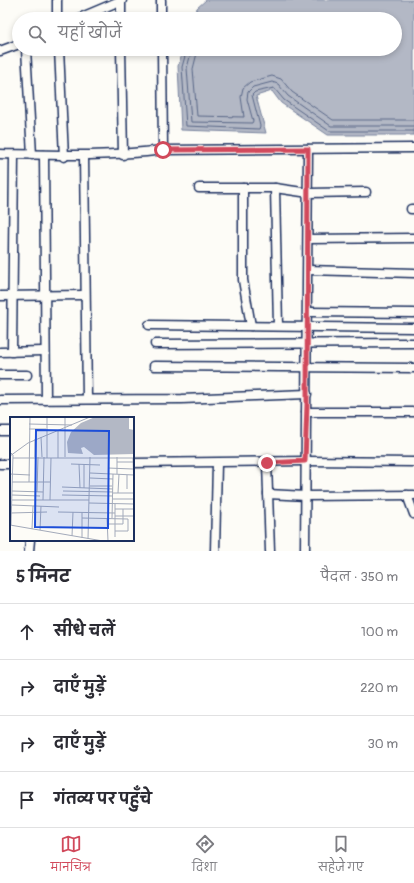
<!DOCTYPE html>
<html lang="hi">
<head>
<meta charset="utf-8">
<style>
  body { margin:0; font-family:Pangolin,"Playpen Sans Deva",sans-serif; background:#f2f2f3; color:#2b2b33 }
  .stop { position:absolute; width:12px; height:12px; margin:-9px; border:3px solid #d1495b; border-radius:50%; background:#fff }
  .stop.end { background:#d1495b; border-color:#fff; box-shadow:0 1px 4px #0008 }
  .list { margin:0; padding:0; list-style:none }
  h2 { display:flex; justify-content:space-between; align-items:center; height:52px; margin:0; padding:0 16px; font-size:17px }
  h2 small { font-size:13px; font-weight:400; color:#7c7c81 }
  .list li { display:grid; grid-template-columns:26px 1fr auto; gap:12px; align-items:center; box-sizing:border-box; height:56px; padding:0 16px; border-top:1px solid #e1e1e2 }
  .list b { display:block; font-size:15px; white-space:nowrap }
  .list em { font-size:13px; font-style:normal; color:#7c7c81 }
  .icon { flex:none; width:22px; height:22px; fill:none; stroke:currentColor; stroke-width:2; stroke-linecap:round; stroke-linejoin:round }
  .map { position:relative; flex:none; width:414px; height:551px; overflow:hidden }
  .search { position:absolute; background:#fff; box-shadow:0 2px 6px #0003; left:12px; right:12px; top:12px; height:44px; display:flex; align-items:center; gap:10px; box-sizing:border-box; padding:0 14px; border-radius:22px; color:#7c7c81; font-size:15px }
  .sheet { height:276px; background:#fff }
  nav { display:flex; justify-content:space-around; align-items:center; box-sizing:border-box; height:56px; border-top:1px solid #e1e1e2; background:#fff; font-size:11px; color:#7c7c81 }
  nav a { display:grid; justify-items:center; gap:2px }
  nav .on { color:#d1495b }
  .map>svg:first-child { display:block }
  .water { fill:#b3b8c5; stroke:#76819c }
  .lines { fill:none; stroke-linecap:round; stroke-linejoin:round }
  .shore { stroke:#586687; stroke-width:1 }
  .street-casing { stroke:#1b2f5e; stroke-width:11 }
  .street { stroke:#fdfcf7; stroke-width:8 }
  .route { stroke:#d1495b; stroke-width:5 }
  .inset-road { fill:none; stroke:#a3aaba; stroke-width:1 }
  .view { fill:#1d4ed8; fill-opacity:0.15; stroke:#1d4ed8; stroke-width:2 }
  .inset-edge { fill:none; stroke:#1b2f5e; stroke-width:2 }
</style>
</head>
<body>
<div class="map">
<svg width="414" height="551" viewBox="0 0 414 551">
  <rect width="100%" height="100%" fill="#fdfcf7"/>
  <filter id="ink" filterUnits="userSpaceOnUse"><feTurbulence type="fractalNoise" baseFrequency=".025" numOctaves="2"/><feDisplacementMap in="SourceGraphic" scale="8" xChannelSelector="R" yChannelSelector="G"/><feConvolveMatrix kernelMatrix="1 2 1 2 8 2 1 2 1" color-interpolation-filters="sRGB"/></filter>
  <g filter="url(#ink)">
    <polygon class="water" points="206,0 414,0 414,135 328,135 281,103 272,91 256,96 266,133 181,130 178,66 184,49 395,49 395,19 194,19 197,8"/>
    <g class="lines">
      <g class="shore">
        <polyline points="187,49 182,67 186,126 259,129 260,126 252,95 255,92 274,88 284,100 329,131 414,131"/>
        <polyline points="192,49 187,68 191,122 252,123 253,121 247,99 248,92 253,87 272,82 278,84 288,96 331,126 414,126"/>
        <polyline points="198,49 193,69 197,116 244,117 241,97 243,88 250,82 272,76 281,79 292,92 333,120 414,120"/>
      </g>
      <defs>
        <g id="street">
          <polyline points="57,0 57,19"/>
          <polyline points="161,0 161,19"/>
          <polyline points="121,1 121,19"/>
          <polyline points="77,19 122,0"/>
          <polyline points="26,49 32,155"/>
          <polyline points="59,49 64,157"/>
          <polyline points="121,49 123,155"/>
          <polyline points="162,49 163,150"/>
          <polyline points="0,51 19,44"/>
          <path d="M0,154C55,155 108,157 163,150L414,148"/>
          <polyline points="44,155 46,400"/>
          <polyline points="84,156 87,399"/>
          <polyline points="199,188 275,188 309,193 366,192"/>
          <polyline points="243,188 243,280 251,326"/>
          <polyline points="275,188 278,326"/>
          <polyline points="411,209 414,209"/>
          <polyline points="308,239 414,238"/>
          <polyline points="308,270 414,273"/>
          <polyline points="0,296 84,295"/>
          <polyline points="308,312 414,313"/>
          <polyline points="149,325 414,328"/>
          <polyline points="155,344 414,343"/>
          <polyline points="0,352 44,351"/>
          <polyline points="12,352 14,155"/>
          <polyline points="154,366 414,368"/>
          <polyline points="0,375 27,375"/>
          <polyline points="0,400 182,399 307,394"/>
          <polyline points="306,412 414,412"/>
          <polyline points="0,431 11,431"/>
          <polyline points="133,463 305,461 414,462"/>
          <polyline points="267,463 270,551"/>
          <polyline points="0,464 11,464"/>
          <polyline points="268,494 306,496 414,495"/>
          <polyline points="407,495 414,514"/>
          <polyline points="29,551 30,540"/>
          <polyline points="215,551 217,463"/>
          <polyline points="305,551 308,149"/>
        </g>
      </defs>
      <use href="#street" class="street-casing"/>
      <use href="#street" class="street"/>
    </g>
  </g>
  <g class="lines" filter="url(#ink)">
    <polyline class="route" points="163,150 308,149 307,405 305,461 267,463"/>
  </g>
  <g transform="translate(10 417)">
    <rect width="124" height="124" fill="#fdfcf7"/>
    <path d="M85,0H119V12L124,13V37L84,38L74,30L71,31L73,37L58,36L57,25L61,15L71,6Z" fill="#b3b8c5"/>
    <path class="inset-road" d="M37,0V41M19,7L62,8M19,12H36M48,14V41M31,20L32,40M25,22V40M0,35L3,38L1,108M0,39L18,26L80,0M55,40V0M3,41H124M123,41L124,71M107,45H123M61,47L90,48M69,47L70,71M74,47V71M98,51L123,52M80,56L124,58M0,57L20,58M107,57V40M117,58V72M80,61L103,62M2,65H40M19,65L20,0M80,69H102M52,70L103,72M2,74L33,75M53,74L103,75M27,75L28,40M103,76H124M108,76L109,57M2,78L30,79M52,78L103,79M103,82H124M2,83H79M33,83L34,40M40,83L41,41M79,86L124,87M2,88L49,90M105,92H124M48,95L105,96M72,95V121M1,96L37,95M105,99H124M72,101L118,102V114H105M97,101L98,124M102,101L103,57M98,107H113V92M0,108L93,124M22,112L23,89M30,113L31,89M62,119L63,95M105,120V87M78,122L80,40"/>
    <path class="view" d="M26,13L99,14L98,111L25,110Z"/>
    <rect width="124" height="124" class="inset-edge"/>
  </g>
</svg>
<div class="stop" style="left:163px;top:150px"></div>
<div class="stop end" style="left:267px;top:463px"></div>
<div class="search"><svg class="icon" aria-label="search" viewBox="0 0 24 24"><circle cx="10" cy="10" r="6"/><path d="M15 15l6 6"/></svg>यहाँ खोजें</div>
</div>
<section class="sheet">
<h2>5 मिनट<small>पैदल · 350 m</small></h2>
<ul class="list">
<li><svg class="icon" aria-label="ahead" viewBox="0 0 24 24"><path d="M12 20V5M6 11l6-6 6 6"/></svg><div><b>सीधे चलें</b></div><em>100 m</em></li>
<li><svg class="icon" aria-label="right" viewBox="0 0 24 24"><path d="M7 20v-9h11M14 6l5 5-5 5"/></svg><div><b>दाएँ मुड़ें</b></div><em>220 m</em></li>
<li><svg class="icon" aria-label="right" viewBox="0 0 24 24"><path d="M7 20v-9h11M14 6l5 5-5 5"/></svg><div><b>दाएँ मुड़ें</b></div><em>30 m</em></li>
<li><svg class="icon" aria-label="arrive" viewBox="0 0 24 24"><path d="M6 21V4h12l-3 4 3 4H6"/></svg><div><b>गंतव्य पर पहुँचे</b></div></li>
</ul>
</section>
<nav>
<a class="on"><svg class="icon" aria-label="map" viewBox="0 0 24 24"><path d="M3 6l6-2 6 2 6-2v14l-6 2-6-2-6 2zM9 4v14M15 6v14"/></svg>मानचित्र</a>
<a><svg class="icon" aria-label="directions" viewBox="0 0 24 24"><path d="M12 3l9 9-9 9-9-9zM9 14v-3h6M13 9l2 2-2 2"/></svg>दिशा</a>
<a><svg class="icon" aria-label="saved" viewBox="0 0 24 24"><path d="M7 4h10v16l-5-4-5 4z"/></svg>सहेजे गए</a>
</nav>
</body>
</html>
